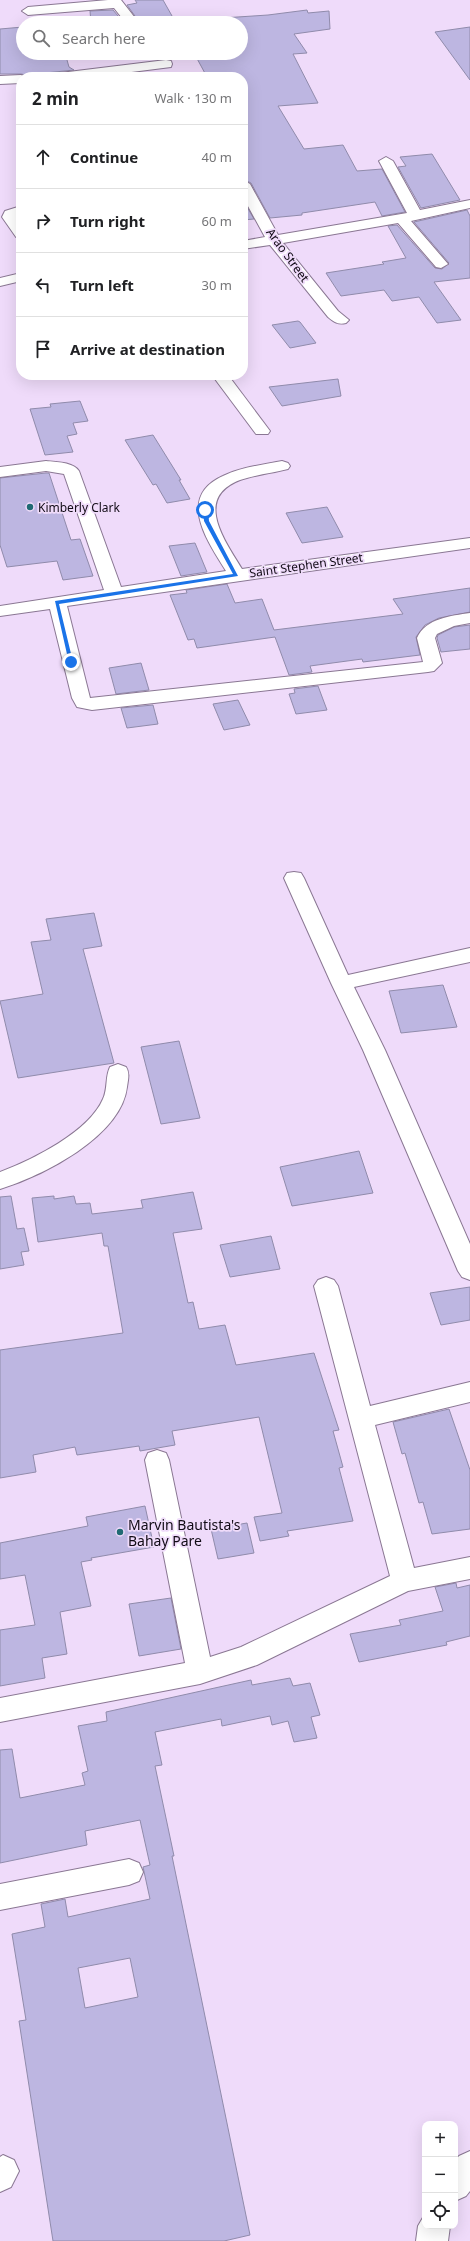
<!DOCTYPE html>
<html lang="en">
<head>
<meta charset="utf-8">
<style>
  body { margin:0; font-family:"Noto Sans",sans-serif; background:#f2f2f2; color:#202124 }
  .controls { position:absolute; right:12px; bottom:12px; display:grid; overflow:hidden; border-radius:8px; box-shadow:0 4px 16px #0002 }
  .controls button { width:36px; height:36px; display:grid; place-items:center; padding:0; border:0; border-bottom:1px solid #e0e0e0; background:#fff; color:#202124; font:20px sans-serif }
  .stop { position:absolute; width:12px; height:12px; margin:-9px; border:3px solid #1a73e8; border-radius:50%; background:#fff }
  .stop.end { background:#1a73e8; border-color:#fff; box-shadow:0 1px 4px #0008 }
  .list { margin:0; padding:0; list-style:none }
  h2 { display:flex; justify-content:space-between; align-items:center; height:52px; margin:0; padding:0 16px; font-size:17px }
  h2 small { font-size:13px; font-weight:400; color:#757577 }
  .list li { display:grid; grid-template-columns:26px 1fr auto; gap:12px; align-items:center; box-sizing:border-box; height:64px; padding:0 16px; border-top:1px solid #e0e0e0 }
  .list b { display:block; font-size:15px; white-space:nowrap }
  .list em { font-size:13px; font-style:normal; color:#757577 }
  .icon { flex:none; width:22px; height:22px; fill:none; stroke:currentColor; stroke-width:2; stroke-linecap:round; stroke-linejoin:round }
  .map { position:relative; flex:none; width:470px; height:2241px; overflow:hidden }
  .search { position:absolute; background:#fff; box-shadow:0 4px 16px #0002; left:16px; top:16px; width:232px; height:44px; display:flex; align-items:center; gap:10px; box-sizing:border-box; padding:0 14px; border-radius:22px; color:#757577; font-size:15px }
  .panel { position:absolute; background:#fff; box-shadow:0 4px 16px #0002; left:16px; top:72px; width:232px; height:308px; border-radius:16px }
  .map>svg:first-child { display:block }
  .building { fill:#bdb6e1; stroke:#908bab; fill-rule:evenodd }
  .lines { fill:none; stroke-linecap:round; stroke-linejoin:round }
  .minor-casing { stroke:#8a7793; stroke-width:2 }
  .minor { fill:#fff; fill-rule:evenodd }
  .route { fill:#1a73e8 }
  .poi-dot { fill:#206a73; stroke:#efdbfa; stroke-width:1.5 }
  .labels { text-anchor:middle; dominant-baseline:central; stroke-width:3.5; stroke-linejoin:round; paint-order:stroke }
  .far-street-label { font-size:12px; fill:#110b15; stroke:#efdbfa }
  .far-poi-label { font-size:12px; fill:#110b15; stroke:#efdbfa; text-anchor:start }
  .poi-label { font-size:14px; fill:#110b15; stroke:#efdbfa; text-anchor:start }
</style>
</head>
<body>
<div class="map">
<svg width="470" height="2241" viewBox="0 0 470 2241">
  <rect width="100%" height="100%" fill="#efdbfa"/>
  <g class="building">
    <polygon points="135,0 163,0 176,23 140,23 127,5 137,3"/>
    <polygon points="113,10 124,23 91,23 90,11"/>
    <polygon points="307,10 308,13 329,11 330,29 294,34 307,53 293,54 318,103 278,106 304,149 343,145 357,171 382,169 405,212 382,216 375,202 302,213 302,215 270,218 251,183 243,179 243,77 207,77 194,53 241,53 241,23 178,23 177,21 268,15"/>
    <polygon points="23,27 23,53 65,53 69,67 74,70 26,75 21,74 0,74 0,29"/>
    <polygon points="470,27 470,80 435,32"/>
    <polygon points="432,154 460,200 421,208 398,167 406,166 400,157"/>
    <polygon points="243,200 254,219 243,220"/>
    <polygon points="467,210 470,216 470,278 434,282 461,320 437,323 419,297 392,301 384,290 341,296 326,273 384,264 382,262 406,258 388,226 397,225 435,268 442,269 449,263 414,222"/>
    <polygon points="298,321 300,322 316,343 290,348 272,325"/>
    <polygon points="338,379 341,396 282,406 269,387"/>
    <polygon points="80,401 88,421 73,423 77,434 67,436 73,452 45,455 30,409 51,407 50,404"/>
    <polygon points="153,435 181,480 179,480 190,499 167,503 156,484 153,485 125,440"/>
    <polygon points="46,473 49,473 71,540 80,539 93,576 63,580 57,561 7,567 0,545 0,478"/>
    <polygon points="327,507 343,537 302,543 286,513"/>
    <polygon points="195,543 207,572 181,576 169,546"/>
    <polygon points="227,584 235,603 262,599 274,630 403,614 393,599 470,588 470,612 439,618 425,625 416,637 420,655 363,662 362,659 310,666 312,672 289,675 275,637 197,648 194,639 188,640 170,595 187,593 186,590"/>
    <polygon points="470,625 470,649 441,652 437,638 438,635 454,627"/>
    <polygon points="141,663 149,690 116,694 109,668"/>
    <polygon points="318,686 327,710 296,714 289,694 295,693 294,689"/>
    <polygon points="238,700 250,725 224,730 213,704"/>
    <polygon points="153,705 158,724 127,728 121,708"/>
    <polygon points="94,913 102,946 83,949 114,1063 18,1078 0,1001 43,994 31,942 51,940 46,919"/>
    <polygon points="443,985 457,1027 401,1033 389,991"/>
    <polygon points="179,1041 200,1118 161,1124 141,1047"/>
    <polygon points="359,1151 373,1193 292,1206 280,1167"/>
    <polygon points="193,1192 202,1229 173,1233 188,1303 193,1302 199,1329 225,1325 236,1365 314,1353 339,1430 333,1431 343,1467 339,1468 353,1521 287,1531 289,1536 260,1541 254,1517 282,1513 259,1417 172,1431 175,1445 140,1451 139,1446 77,1455 75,1447 33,1455 36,1472 0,1478 0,1350 123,1333 108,1246 104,1246 102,1233 38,1242 32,1198 54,1196 54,1199 74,1196 76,1204 90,1203 92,1214 143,1208 141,1200"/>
    <polygon points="11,1196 17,1229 24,1228 29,1251 21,1252 24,1265 0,1269 0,1197"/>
    <polygon points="271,1236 280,1269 230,1277 220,1245"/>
    <polygon points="470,1287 470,1320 441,1325 430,1293"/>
    <polygon points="449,1409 470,1470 470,1529 432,1534 423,1502 419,1503 405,1453 402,1454 393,1422"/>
    <polygon points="145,1506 154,1547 91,1558 92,1560 81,1562 91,1606 60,1612 67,1654 42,1658 45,1678 0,1686 0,1630 35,1625 25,1575 0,1579 0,1543 88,1526 86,1517"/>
    <polygon points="247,1523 254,1553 218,1559 211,1529"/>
    <polygon points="456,1583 457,1588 470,1585 470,1636 446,1642 447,1645 359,1662 350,1634 401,1625 399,1620 443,1611 435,1587"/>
    <polygon points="171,1598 181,1649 139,1656 129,1604"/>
    <path d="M290,1678L293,1686L310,1683L320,1715L311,1717L317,1738L294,1742L288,1721L272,1725L270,1716L222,1726L221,1719L155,1732L162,1765L155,1766L174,1856H172L250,2235L224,2241H53L19,2021L26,2020L12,1934L45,1927L41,1904L65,1899L68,1917L150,1899L143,1867L150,1865L140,1820L85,1831L87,1845L0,1863V1750L12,1749L20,1798L85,1785L82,1773L88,1771L78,1726L107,1721L106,1712L251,1680L252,1685ZM130,1958L138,1997L85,2008L78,1968Z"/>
  </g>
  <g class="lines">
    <defs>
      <g id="minor">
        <polygon points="108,0 121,0 139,23 126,23 114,8 28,15 22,11 28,7"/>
        <polygon points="166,60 171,61 172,64 171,67 92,77 54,77 60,73"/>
        <polygon points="21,75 26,77 21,77 21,83 0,84 0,76"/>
        <path d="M386,157L393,161L420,210L470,200V208L411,221L448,264L441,268L436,267L398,223L283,243L338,311L349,320L346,323C338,325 334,322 328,317L270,245L243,249V241L265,237L243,197V180L250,184L278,235L407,213L379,161Z"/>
        <polygon points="21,206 21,215 16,217 21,224 21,238 16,237 2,217 5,211"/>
        <polygon points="21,273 21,281 0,286 0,278"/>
        <polygon points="212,375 228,375 270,431 268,434 256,434"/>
        <path d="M46,461C56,462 73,462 79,471L121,587L226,571C208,542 176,497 223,476C241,467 262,465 282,461L288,463L290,466L288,469C272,473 255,475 240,480C193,498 225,541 242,569L470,538V548L67,606L90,698L423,662L417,638C426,618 451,616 470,613V623L454,626L437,634L435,638L442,663L434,671L428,672L92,710L77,707L72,698L50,609L0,616V606L104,590L64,474L46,471L0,477V467Z"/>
        <polygon points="294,872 301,873 304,878 348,975 470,948 470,962 354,987 385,1050 470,1244 470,1280 462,1277 458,1271 363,1050 331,983 284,878 287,873"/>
        <path d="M118,1064L126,1067C130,1073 128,1080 127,1087C121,1137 42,1176 0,1189V1172C32,1160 89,1132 103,1099C108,1088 105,1077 110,1067Z"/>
        <polygon points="326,1277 334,1280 338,1286 370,1406 470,1382 470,1402 375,1425 414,1568 470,1557 470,1579 408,1591 257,1665 200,1684 0,1722 0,1698 185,1663 145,1460 148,1453 157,1450 166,1453 169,1460 210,1657 241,1647 390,1576 314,1286 318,1280"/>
        <polygon points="129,1859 139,1863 143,1872 139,1881 129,1885 0,1910 0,1884"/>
        <polygon points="470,2151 470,2191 466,2196 455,2201 455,2161 459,2156"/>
        <polygon points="3,2155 14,2160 19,2171 11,2187 0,2192 0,2157"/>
        <polygon points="425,2214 425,2226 450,2226 448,2241 416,2241 418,2226"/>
      </g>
    </defs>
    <use href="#minor" class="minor-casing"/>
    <use href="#minor" class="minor"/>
  </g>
  <polygon class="route" points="205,508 208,510 209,521 238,576 59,604 73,662 69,663 55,601 233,574 204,521 203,510"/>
  <g class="poi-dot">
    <circle cx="30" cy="507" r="4"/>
    <circle cx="120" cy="1532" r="4"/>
  </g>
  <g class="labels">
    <g class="far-street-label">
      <text transform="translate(288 255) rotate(54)">Arao Street</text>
      <text transform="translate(306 565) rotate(-8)">Saint Stephen Street</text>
    </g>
    <g class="far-poi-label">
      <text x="38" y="507">Kimberly Clark</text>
    </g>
    <g class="poi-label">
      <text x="128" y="1524">Marvin Bautista's<tspan x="128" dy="16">Bahay Pare</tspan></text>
    </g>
  </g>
</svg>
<div class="controls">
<button>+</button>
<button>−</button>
<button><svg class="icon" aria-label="locate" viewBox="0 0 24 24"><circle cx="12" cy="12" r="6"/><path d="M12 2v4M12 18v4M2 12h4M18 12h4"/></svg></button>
</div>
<div class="stop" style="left:205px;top:510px"></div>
<div class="stop end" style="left:71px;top:662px"></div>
<div class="search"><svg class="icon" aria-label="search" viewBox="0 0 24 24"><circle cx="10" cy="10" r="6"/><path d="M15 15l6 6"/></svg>Search here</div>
<section class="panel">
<h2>2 min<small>Walk · 130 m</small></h2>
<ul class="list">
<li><svg class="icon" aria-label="ahead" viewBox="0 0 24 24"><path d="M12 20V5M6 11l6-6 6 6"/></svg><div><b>Continue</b></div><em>40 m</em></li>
<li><svg class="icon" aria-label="right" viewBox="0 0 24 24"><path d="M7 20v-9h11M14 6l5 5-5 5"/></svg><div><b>Turn right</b></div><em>60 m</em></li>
<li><svg class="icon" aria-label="left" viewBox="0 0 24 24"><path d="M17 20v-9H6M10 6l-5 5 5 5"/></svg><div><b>Turn left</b></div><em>30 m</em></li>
<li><svg class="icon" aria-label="arrive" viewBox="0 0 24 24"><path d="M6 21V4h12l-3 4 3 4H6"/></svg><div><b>Arrive at destination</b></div></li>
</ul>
</section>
</div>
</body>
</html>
